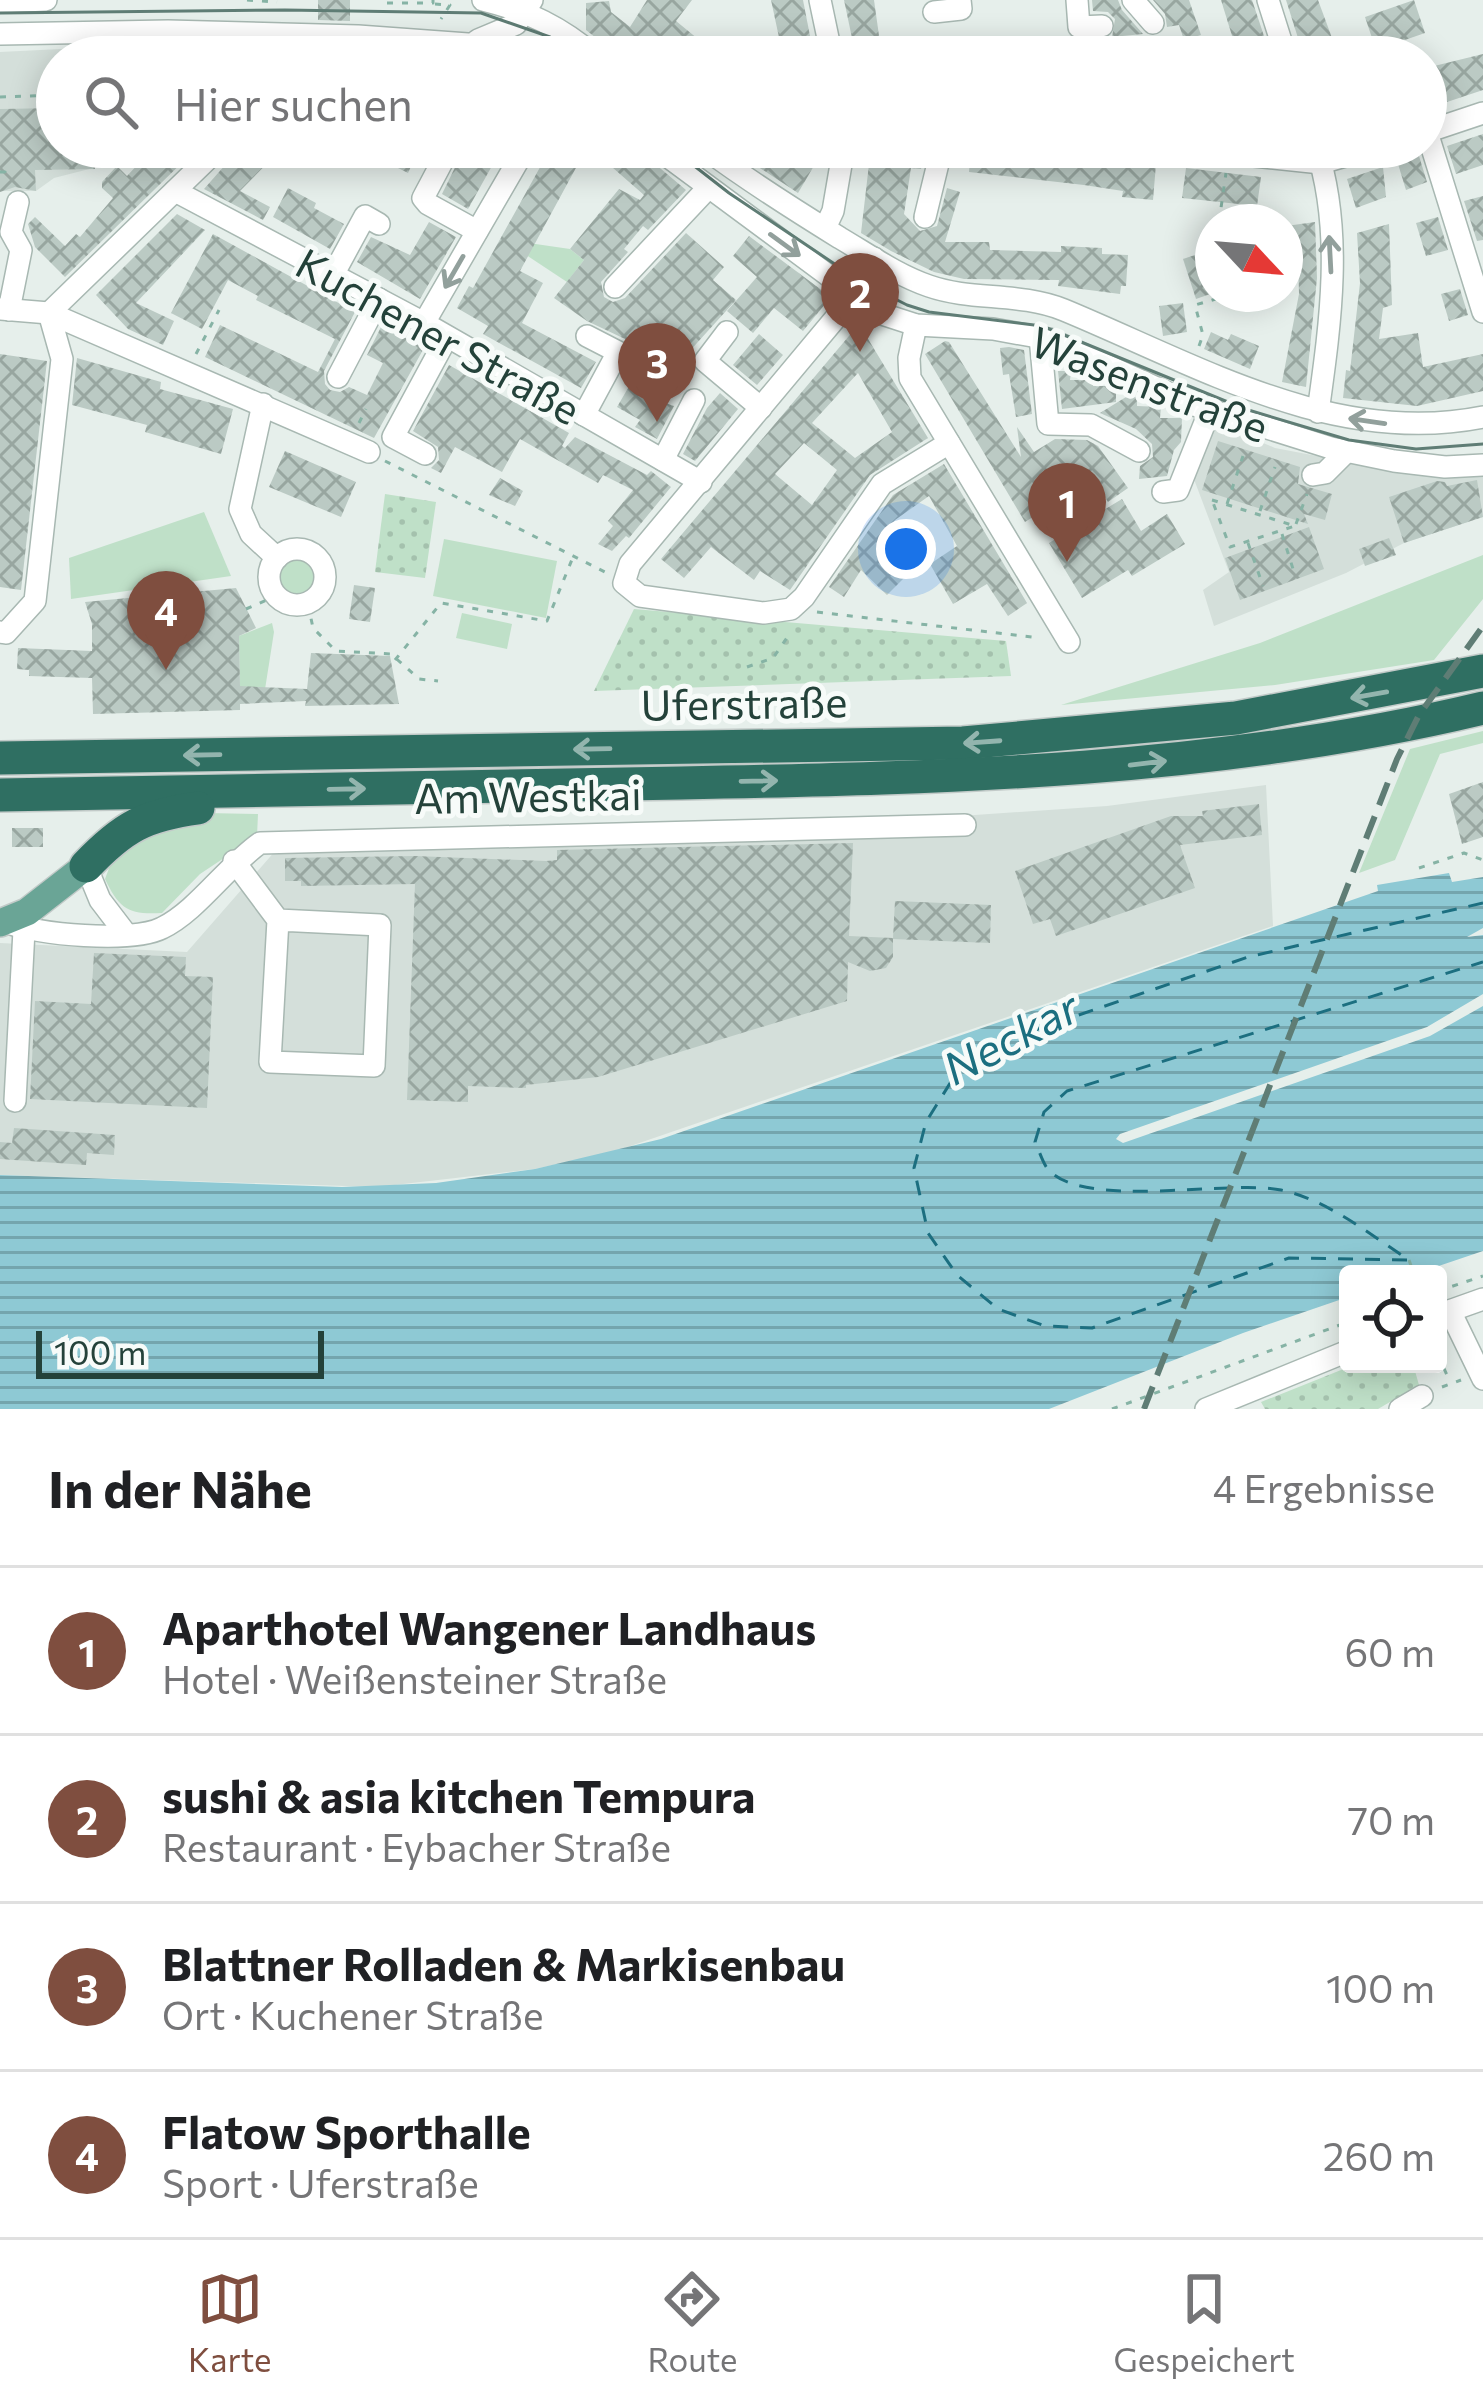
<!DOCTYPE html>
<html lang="de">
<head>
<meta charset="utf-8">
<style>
  body { margin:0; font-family:Commissioner,sans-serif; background:#f2f2f2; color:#202124 }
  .controls { position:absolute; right:36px; bottom:36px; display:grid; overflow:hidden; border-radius:12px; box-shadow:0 6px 30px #0003 }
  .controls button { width:108px; height:108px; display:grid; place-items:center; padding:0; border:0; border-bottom:3px solid #e0e0e0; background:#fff; color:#202124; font:60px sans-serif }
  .compass { position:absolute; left:1195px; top:204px; width:108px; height:108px; border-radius:50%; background:#fff; box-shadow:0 6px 30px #0003; rotate:116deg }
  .scale { position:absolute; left:36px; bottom:30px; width:288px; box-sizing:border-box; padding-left:12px; border:6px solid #24423a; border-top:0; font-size:33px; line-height:42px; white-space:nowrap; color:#24423a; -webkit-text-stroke:9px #f7fbf9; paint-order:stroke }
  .you { position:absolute; left:906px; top:549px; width:42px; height:42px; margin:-30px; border:9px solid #fff; border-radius:50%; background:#1a73e8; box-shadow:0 0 0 18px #1a73e833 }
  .badge { display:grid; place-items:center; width:78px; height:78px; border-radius:50%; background:#7f4e3f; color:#fff; font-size:39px; font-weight:700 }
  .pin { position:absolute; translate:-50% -99px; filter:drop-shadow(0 3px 6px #0008) }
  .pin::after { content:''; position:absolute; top:63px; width:42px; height:36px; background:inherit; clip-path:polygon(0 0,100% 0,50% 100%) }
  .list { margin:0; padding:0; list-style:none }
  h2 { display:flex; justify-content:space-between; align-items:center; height:156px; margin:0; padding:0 48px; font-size:51px }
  h2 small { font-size:39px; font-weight:400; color:#757577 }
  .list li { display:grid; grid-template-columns:78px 1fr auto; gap:36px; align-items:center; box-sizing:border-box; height:168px; padding:0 48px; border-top:3px solid #e0e0e0 }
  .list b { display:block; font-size:45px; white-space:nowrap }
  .list p { margin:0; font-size:39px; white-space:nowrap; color:#757577 }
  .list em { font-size:39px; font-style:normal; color:#757577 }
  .icon { flex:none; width:66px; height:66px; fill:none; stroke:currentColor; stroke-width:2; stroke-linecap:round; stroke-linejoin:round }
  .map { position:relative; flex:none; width:1483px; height:1409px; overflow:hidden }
  .search { position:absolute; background:#fff; box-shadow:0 6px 30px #0003; left:36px; right:36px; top:36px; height:132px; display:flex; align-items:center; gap:30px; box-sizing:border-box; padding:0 42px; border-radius:66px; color:#757577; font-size:45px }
  .sheet { height:828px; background:#fff }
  nav { display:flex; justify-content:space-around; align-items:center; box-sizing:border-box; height:168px; border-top:3px solid #e0e0e0; background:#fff; font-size:33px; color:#757577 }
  nav a { display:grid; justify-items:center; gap:6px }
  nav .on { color:#7f4e3f }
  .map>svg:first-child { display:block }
  .built { fill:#d4dfda }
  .grass { fill:#bfe0c8 }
  .park { fill:url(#park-dots) }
  .water { fill:url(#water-rules) }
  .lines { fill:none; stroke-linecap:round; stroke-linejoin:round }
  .ferry { stroke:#1c6f80; stroke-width:3; stroke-dasharray:15 12; stroke-linecap:butt }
  .building { fill:url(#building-cross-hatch); fill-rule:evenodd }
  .minor-casing { stroke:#a8b8b2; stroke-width:24 }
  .major-casing { stroke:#c2cac8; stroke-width:30 }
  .highway-casing { stroke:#c2cac8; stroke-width:36 }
  .path { stroke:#86b3a5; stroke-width:3; stroke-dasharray:6 9; stroke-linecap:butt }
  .minor { stroke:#fff; stroke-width:21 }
  .major { stroke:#6aa596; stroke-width:27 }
  .highway { stroke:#2f6f62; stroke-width:33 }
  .tram { stroke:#5f7d75; stroke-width:3 }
  .rail { stroke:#5f7d75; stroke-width:6; stroke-dasharray:24 12; stroke-linecap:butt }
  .oneway { stroke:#92a09c }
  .oneway2 { stroke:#93b5ae }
  .labels { text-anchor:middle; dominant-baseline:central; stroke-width:10; stroke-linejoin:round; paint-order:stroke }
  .street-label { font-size:42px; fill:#24423a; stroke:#f7fbf9 }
  .water-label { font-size:45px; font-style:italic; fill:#1c6f80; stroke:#f7fbf9 }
</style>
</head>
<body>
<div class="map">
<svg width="1483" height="1409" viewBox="0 0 1483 1409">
  <defs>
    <pattern id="park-dots" width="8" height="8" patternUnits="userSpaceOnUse" patternTransform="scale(3)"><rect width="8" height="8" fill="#bfe0c8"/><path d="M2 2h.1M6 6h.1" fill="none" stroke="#a4c1ad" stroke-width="1.8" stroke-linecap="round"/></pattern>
    <pattern id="water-rules" width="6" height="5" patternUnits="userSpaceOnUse" patternTransform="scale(3)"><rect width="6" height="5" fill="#8ec9d4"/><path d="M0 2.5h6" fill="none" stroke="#74a5ad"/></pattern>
    <pattern id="building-cross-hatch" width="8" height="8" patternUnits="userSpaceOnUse" patternTransform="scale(3)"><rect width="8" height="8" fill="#bbcac4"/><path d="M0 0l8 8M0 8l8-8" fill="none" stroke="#98a6a0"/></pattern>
  </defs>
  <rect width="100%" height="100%" fill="#e6efeb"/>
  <g class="built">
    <polygon points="142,45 142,57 57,57 57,147 113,147 101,166 54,178 36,191 0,191 0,52"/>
    <polygon points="1194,413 1275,448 1406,473 1483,472 1483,517 1404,543 1346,573 1214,626 1203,590 1229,572 1192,474"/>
    <polygon points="1266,785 1273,926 616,1151 535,1169 377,1187 0,1175 0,943 187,952 290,834 917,819 1107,806"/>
  </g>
  <g class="grass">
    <polygon points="502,239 570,249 584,260 567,282"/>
    <polygon points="204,512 231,576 71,599 69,558"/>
    <polygon points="444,539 557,561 546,618 433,596"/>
    <polygon points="1483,555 1483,599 1434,660 1275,685 1061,705 1260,643"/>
    <circle cx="296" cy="577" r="18"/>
    <polygon points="462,613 512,624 507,649 456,638"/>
    <polygon points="272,623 274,632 263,702 240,702 239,636"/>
    <polygon points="1483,731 1483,743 1440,754 1395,860 1359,873 1410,749"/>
    <path d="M206,813L258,814L257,836L200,874L162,913C129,915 119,909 105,879L117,847Z"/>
  </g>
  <g class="park">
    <polygon points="385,494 436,502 425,578 375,572"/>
    <polygon points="634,609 1006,641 1011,676 594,691"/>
    <polygon points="1356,1364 1413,1364 1419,1385 1378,1409 1265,1409 1261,1402"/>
  </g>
  <polygon class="water" points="1449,873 1452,882 1483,877 1483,928 1467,937 1483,935 1483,994 1427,1027 1120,1134 1116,1139 1123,1143 1430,1036 1483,1006 1483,1251 1415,1274 1348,1274 1348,1297 1243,1333 1049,1409 0,1409 0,1175 342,1187 436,1183 535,1169 661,1139 1378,891 1377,885"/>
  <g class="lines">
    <path class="ferry" d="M1483,903L1248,957L1000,1042L957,1072L926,1122L914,1168L928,1233L957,1275L998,1309L1045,1326L1092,1328L1289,1258L1409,1260C1369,1234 1328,1200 1281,1190C1227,1179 1081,1211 1047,1168C1042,1161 1039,1150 1035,1142L1044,1112L1067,1091L1483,962"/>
  </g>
  <g class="building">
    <polygon points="318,0 350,0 350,21 318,20"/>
    <polygon points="647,0 692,0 676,21 698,39 684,57 620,57 586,30 586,3 609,1 611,12 630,27"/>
    <polygon points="771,0 803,0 810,36 780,42"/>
    <polygon points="844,0 874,0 882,57 856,57"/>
    <polygon points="1092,0 1118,0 1122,10 1143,34 1112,37 1115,19 1108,12 1093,11"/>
    <polygon points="1153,0 1189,0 1201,35 1184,40 1179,25 1167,27 1165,14"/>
    <polygon points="1221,0 1252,0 1266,42 1237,52"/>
    <polygon points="1286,0 1318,0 1339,57 1304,57"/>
    <polygon points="1414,0 1425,33 1376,50 1365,17"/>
    <polygon points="1483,54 1483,90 1426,109 1426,68"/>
    <polygon points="57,108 57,147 95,147 95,169 35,170 36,191 15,187 0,192 0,109"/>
    <polygon points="1483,134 1483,165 1456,174 1447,146"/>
    <polygon points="154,147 198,147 65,277 35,247 28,224 35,217 65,246 76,234 80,237 113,198 102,188 102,182 117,166 127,176"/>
    <polygon points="241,147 283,147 240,191 270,207 263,220 204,189"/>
    <polygon points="356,147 420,147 408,173"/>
    <polygon points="465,147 483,147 498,155 468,209 442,194"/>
    <polygon points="589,147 635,147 686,190 648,230 643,226 624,249 628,252 601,282 604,297 613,302 625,298 686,233 724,267 713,280 736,300 687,354 682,350 654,399 674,406 657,439 635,427 640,420 617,407 645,359 633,353 625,339 587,321 554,298 584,260 570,249 619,189 640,200 644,195"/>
    <polygon points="728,147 825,147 798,193"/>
    <polygon points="871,147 926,151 921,169 911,168 904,214 920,231 937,226 947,188 960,192 945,242 989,242 990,250 1061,252 1061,246 1102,248 1102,254 1128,255 1126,286 1121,286 1120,294 1058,286 1059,280 964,279 934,272 891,251 861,233"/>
    <polygon points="971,147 1016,147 1156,164 1153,200 1122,197 1123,191 1084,185 969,172"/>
    <polygon points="549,151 577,166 520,271 543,283 522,323 596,362 581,388 483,334 488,326 457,308 469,286 473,288"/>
    <polygon points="1419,156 1427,182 1406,190 1398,164"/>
    <polygon points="1383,167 1386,197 1356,208 1347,179"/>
    <polygon points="1186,168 1261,177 1257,206 1182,198"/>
    <polygon points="288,188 316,203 314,208 344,224 330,249 273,217"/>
    <polygon points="1483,196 1483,240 1477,241 1464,201"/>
    <polygon points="177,214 205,230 136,303 174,321 163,345 128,329 96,295"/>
    <polygon points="1438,217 1448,250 1426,256 1416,223"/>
    <polygon points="429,222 456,237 420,299 357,262 371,237 410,255"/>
    <polygon points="1315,222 1317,278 1306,387 1282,382 1299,294 1298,255 1290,256 1286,226"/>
    <polygon points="1389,224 1392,305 1383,308 1379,339 1418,333 1423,367 1483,354 1483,391 1417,406 1343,398 1346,370 1350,371 1360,283 1357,233"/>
    <polygon points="213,234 355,312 324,371 325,384 330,390 340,392 349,387 367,395 383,363 367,355 382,325 424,348 374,438 205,357 220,325 318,372 335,339 256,300 258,296 228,280 202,329 171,313"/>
    <polygon points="749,236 831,297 803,331 774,308 753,333 727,311 757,277 733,256"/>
    <polygon points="1213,249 1213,293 1196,299 1183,259"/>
    <polygon points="1460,289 1468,315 1449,321 1441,294"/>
    <polygon points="1183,303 1187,332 1163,336 1159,306"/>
    <path d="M859,324L928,438L870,475L790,590L760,571L754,580L711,547L684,578L661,559ZM858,373L892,432L855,458L812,423ZM804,443L837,470L812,505L775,474Z"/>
    <polygon points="1211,332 1228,340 1231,334 1259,346 1250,369 1204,349"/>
    <polygon points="759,334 783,355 757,385 733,365"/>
    <polygon points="945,341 949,342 1021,457 1017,427 1034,452 1055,439 1087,440 1098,446 1128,488 1108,502 1093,479 1025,522 925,354"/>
    <polygon points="1009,347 1024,350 1032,414 1016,417 1009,374 1003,375 1000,348"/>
    <polygon points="0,354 47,361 21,590 0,587"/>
    <polygon points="77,358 161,382 160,389 233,409 221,454 145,432 147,425 72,405"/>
    <polygon points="449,365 569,433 562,446 565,448 575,437 647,475 651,471 671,487 629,538 626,536 612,551 598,544 613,526 608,521 633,490 603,475 598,483 520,439 502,472 455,447 441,473 431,468 439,460 438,447 413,431"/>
    <polygon points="1058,371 1071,371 1070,380 1093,380 1093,386 1116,386 1116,402 1062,409"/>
    <polygon points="720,393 738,409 695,461 683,454 707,408"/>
    <polygon points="1126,397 1137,397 1137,406 1161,407 1160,418 1182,418 1181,442 1174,450 1167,476 1139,479 1140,466 1153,457 1152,444 1136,429 1100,413"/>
    <polygon points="1218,441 1300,467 1298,484 1332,494 1325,520 1304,514 1308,524 1202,490"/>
    <polygon points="285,451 356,482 341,517 269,487"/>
    <polygon points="944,464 1027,603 1008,616 987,584 953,604 930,564 957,546 929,496 895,520 878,544 908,574 887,595 861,570 844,597 829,587 893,495"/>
    <polygon points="500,478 523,491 515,506 489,495"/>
    <polygon points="1477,480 1483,517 1404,543 1389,497 1437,481 1445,482 1447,486"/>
    <polygon points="1122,499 1141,531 1167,514 1185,544 1132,576 1128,570 1082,598 1049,543"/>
    <polygon points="1309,527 1324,569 1240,600 1225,558"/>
    <polygon points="1389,538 1396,555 1365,566 1359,549"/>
    <polygon points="354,585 375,588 370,622 349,619"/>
    <polygon points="236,588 256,628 239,636 240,686 307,689 311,653 390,656 399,704 305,706 306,701 240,704 240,710 93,714 92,678 29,676 29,670 17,669 18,648 92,651 92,624 85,602"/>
    <polygon points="1483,782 1483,837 1462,844 1449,794"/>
    <polygon points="1259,804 1262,835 1180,845 1195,888 1056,936 1050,919 1033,924 1015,871 1171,816 1203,816 1202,811"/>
    <rect x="12" y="828" width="31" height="19"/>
    <polygon points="853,843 849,936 893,938 895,901 991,905 990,943 893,939 893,957 886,968 870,971 848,962 847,1001 598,1077 526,1085 526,1088 468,1086 468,1102 407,1100 415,884 301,886 301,881 285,881 285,858 415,856 546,861 557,860 557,850"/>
    <polygon points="94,953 186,957 185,976 213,977 207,1108 30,1099 35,1001 91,1004"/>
    <polygon points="14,1128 115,1135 114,1155 87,1153 86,1165 0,1159 0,1142 12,1143"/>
  </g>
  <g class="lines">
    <defs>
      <g id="minor">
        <path d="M483,0C528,11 561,27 596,57"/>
        <polyline points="820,0 832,57"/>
        <polyline points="1077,0 1079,27 1102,26"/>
        <polyline points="1133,0 1153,23"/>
        <polyline points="1268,0 1286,57"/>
        <polyline points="0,2 46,0"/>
        <polyline points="934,12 961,9 960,0"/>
        <polyline points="139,32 139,57"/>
        <polyline points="0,34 168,31 358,36 509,47 544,57"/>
        <polyline points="478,40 516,24 532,0"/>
        <polyline points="783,57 830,47"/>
        <polyline points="969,57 969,54"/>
        <polyline points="1426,132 1483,113"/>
        <polyline points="1427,132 1483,312"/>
        <polyline points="450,147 423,198 428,204 477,231"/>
        <polyline points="655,147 879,313 916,325 993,329 1049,339 1194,405 1331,448 1394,461 1445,467 1483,465"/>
        <path d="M703,147C747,180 793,209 840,238C869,255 897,275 929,286C972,301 1019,292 1064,310C1197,365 1334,447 1483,417"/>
        <polyline points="1167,147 1321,163 1377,147"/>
        <path d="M1316,147C1344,231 1330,326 1318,412"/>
        <polyline points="175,191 424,323 701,482"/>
        <polyline points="925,217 942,147"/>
        <polyline points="825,228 833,211 844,147"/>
        <polyline points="874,258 844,308 630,564 624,583 640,596 764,613 791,609 804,597 882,484 949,443"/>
        <polyline points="333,275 365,216 379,224"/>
        <polyline points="615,287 707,189"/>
        <polyline points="0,309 49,313 220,147"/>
        <polyline points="9,310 21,250 11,232 18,202"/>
        <polyline points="49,313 369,452"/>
        <polyline points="424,323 526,147"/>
        <polyline points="916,325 909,358 910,378 1069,642"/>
        <polyline points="727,332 705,361 761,408"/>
        <polyline points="1040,337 1048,424 1091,425 1139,451"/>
        <polyline points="338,377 379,299"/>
        <polyline points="263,404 240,509 251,534 277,558"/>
        <polyline points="584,415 618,352 587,336"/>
        <polyline points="425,454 393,437 447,337"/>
        <polyline points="663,460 694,400"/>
        <polyline points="1313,475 1325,473 1347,451"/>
        <polyline points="1163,492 1178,490 1210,410"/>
        <circle cx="297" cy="577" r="28"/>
        <polyline points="0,632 6,633 35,601 62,359 49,313"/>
        <polyline points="234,861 278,920 380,925 374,1066 270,1062 278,920"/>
        <polyline points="86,866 100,900 126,934"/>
        <path d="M6,922C36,935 133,943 162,928C197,911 226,867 260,843L965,825"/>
        <polyline points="15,1101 24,930"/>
        <polyline points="1450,1311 1483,1379"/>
        <polyline points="1438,1315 1483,1299"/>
        <polyline points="1206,1409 1348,1351"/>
        <polyline points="1400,1409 1422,1396"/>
      </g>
      <polyline id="major" points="0,923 27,912 86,866"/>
      <g id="highway">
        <polyline points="0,758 963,743 1236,718 1483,671"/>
        <path d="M0,795C227,792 454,788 681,783C950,778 1220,771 1483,708"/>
        <path d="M86,866C123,827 145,815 198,808"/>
      </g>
    </defs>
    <use href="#minor" class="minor-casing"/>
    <use href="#major" class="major-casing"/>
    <use href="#highway" class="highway-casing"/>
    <g class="path">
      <polyline points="247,0 277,2"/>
      <polyline points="387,3 433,3 433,0"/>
      <polyline points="435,4 450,5 441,19"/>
      <polyline points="0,97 57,95"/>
      <polyline points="487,147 499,153"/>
      <polyline points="0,172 5,172 11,180"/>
      <polyline points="1219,222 1226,173"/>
      <polyline points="1199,346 1203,335 1195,305 1233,294"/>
      <polyline points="196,354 219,310"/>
      <polyline points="359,423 366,409"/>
      <polyline points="385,461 607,573"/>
      <polygon points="1212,500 1295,526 1230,547"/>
      <polyline points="1227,504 1243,456"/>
      <polyline points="1260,511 1275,467"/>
      <polyline points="1296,524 1307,494"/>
      <polyline points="1282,534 1294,572"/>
      <polyline points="1248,543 1263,586"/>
      <polyline points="308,604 313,628 336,651 391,654 419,679 438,681"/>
      <polyline points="246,609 276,596"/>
      <polyline points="817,612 1040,638"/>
      <polyline points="395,660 441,603 547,621 573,557"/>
      <polyline points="747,667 773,658 791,632"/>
      <polyline points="1419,868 1464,853 1483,860"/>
      <polyline points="1409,1260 1414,1274"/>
      <polyline points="1438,1291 1483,1276"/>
      <polyline points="1438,1355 1450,1382"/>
      <polyline points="1442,1387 1461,1380"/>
      <polyline points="1112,1409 1348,1322"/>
    </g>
    <use href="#minor" class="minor"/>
    <use href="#major" class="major"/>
    <use href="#highway" class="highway"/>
    <g class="tram">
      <polyline points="0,13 285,10 481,13 550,37 577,57"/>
      <polyline points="670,147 729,193 860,281 907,305 929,312 1042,326 1245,409 1349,440 1416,449 1483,444"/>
    </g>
    <polyline class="rail" points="1144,1409 1397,759 1419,715 1483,626"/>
  </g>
  <defs><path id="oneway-shaft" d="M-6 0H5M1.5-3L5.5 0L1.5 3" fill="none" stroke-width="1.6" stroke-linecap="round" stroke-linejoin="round" transform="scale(3)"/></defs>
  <g class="oneway">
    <use href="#oneway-shaft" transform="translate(785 245) rotate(36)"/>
    <use href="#oneway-shaft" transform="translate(1330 254) rotate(-93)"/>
    <use href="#oneway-shaft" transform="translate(454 272) rotate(120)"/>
    <use href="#oneway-shaft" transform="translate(1367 421) rotate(-172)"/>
  </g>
  <g class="oneway2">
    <use href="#oneway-shaft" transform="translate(1369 695) rotate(170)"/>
    <use href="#oneway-shaft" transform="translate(982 742) rotate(176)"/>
    <use href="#oneway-shaft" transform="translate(592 749) rotate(179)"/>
    <use href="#oneway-shaft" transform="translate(202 755) rotate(179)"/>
    <use href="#oneway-shaft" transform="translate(1148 763) rotate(-7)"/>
    <use href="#oneway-shaft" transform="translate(759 781) rotate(-1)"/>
    <use href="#oneway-shaft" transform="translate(347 789) rotate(-1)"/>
  </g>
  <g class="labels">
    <g class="street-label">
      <text transform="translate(439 335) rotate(29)">Kuchener Straße</text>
      <text transform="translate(1150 383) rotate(21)">Wasenstraße</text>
      <text transform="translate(744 702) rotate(-1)">Uferstraße</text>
      <text transform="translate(528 795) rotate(-1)">Am Westkai</text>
    </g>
    <g class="water-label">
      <text transform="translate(1010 1036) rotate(-28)">Neckar</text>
    </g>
  </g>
</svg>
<div class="controls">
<button><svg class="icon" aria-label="locate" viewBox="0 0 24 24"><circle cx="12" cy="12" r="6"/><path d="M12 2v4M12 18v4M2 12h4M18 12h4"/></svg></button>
</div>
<svg class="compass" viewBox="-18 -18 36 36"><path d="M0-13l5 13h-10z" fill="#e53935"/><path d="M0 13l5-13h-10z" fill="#757577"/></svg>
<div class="scale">100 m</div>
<div class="you"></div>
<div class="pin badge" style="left:1067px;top:562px">1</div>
<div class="pin badge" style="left:860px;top:352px">2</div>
<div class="pin badge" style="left:657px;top:422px">3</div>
<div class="pin badge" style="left:166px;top:670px">4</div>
<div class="search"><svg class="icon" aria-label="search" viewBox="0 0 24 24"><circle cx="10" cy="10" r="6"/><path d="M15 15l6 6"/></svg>Hier suchen</div>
</div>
<section class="sheet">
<h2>In der Nähe<small>4 Ergebnisse</small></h2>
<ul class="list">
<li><span class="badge">1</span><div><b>Aparthotel Wangener Landhaus</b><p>Hotel · Weißensteiner Straße</p></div><em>60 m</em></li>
<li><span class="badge">2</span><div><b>sushi &amp; asia kitchen Tempura</b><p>Restaurant · Eybacher Straße</p></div><em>70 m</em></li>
<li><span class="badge">3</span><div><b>Blattner Rolladen &amp; Markisenbau</b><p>Ort · Kuchener Straße</p></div><em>100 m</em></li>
<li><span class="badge">4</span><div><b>Flatow Sporthalle</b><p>Sport · Uferstraße</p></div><em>260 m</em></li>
</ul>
</section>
<nav>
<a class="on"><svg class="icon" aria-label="map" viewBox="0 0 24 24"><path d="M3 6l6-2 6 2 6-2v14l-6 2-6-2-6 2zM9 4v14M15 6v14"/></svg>Karte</a>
<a><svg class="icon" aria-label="directions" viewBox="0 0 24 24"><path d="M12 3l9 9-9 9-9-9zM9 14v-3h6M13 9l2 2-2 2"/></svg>Route</a>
<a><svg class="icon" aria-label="saved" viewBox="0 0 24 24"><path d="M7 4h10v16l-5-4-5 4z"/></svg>Gespeichert</a>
</nav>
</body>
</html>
